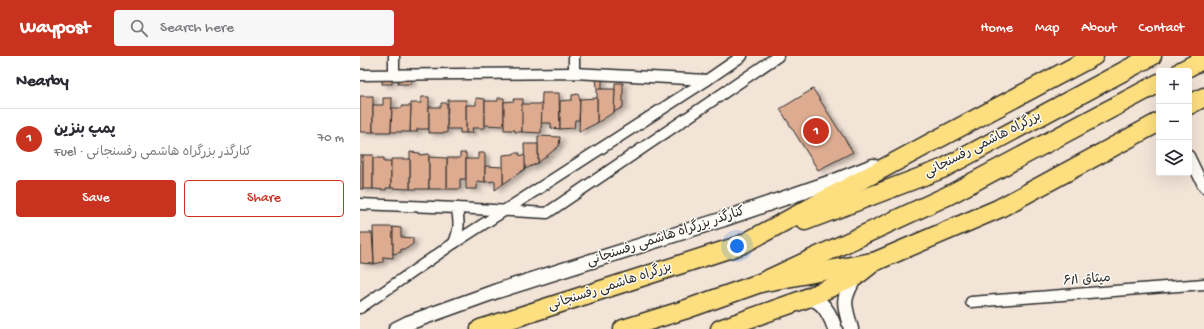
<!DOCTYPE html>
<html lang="en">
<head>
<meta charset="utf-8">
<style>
  body { margin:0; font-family:"Gochi Hand","Playpen Sans Arabic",sans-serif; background:#f7f7f7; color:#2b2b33 }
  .controls { position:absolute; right:12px; top:12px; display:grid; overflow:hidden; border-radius:4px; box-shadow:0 4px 16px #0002 }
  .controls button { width:36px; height:36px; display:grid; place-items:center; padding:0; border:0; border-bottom:1px solid #e1e1e2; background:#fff; color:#2b2b33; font:20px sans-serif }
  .you { position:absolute; left:377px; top:190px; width:14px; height:14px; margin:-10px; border:3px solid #fff; border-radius:50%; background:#1a73e8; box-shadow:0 0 0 6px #1a73e833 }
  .badge { display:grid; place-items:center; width:26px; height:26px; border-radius:50%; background:#c8321e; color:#fff; font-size:13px; font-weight:700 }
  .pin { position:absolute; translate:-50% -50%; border:2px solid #fff; box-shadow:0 1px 4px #0006 }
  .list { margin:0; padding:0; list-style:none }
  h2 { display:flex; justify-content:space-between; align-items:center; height:52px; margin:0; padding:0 16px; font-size:17px }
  h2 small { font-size:13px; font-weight:400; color:#7c7c81 }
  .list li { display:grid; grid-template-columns:26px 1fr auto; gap:12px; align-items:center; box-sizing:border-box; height:60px; padding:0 16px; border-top:1px solid #e1e1e2 }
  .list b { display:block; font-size:15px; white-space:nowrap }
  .list p { margin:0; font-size:13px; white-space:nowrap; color:#7c7c81 }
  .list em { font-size:13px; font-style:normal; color:#7c7c81 }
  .actions { display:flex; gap:8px; padding:12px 16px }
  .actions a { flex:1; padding:9px 0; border:1px solid #c8321e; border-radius:4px; text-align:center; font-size:14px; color:#c8321e }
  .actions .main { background:#c8321e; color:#fff }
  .icon { flex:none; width:22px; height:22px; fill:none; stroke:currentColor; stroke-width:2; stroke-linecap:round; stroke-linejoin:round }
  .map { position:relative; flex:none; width:844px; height:273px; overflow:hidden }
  header { display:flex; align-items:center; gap:24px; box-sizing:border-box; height:56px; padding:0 20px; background:#c8321e; color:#fff }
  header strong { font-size:19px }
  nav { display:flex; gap:22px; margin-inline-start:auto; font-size:14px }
  .search { width:280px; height:36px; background:#f7f7f7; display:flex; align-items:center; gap:10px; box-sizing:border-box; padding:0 14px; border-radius:4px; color:#7c7c81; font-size:15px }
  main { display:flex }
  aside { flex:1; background:#fff }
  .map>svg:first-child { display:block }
  .building { fill:#ddab90; stroke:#2b2b2b; filter:url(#shadow) }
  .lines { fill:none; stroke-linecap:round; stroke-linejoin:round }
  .street-casing { stroke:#2b2b2b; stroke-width:13 }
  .secondary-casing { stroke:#2b2b2b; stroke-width:17 }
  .highway-casing { stroke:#2b2b2b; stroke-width:21 }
  .street { stroke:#fdfcf7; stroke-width:10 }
  .secondary { stroke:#fdfcf7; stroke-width:14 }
  .highway { stroke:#fddf80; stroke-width:18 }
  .labels { text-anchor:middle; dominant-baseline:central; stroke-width:3; stroke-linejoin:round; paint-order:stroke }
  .street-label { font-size:13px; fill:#2b2b2b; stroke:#fdfcf7 }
</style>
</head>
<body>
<header>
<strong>Waypost</strong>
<div class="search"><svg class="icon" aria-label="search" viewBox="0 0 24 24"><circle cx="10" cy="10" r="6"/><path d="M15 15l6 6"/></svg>Search here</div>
<nav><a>Home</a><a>Map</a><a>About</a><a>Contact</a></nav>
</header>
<main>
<aside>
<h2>Nearby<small></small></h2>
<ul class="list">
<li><span class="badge">1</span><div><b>پمپ بنزین</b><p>Fuel · کنارگذر بزرگراه هاشمی رفسنجانی</p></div><em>70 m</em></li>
</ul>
<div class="actions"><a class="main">Save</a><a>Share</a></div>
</aside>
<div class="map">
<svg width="844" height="273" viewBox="0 0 844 273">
  <defs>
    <filter id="shadow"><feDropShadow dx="4.5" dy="2.5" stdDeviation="2" flood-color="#0004"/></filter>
  </defs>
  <rect width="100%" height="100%" fill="#f3e4d8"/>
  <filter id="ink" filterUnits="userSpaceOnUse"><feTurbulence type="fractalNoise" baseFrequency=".025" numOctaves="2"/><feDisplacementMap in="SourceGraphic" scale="8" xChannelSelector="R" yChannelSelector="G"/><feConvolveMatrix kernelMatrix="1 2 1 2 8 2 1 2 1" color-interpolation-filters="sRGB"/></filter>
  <g filter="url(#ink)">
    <g class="building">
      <rect x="22" y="21" width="10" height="7"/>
      <rect x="38" y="21" width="13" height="7"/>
      <polygon points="236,21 242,21 242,33 237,33"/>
      <polygon points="255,27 263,27 263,51 254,56"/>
      <polygon points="237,33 255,33 254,56 237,67"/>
      <polygon points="453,33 493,96 458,114 420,53"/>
      <polygon points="182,37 199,37 200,73 191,72 191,67 181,67"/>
      <polygon points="218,38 220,43 219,64 215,64 214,72 200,73 200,45 212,44 212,39"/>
      <rect x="0" y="40" width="13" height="36"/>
      <polygon points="61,41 69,41 69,73 57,73 57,76 50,76 51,47 61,47"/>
      <polygon points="23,42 32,42 31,76 13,76 13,49 23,49"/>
      <polygon points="116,42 125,43 125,72 112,72 113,77 106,77 106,49 116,49"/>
      <polygon points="138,42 144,42 144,70 125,69 125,45 138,45"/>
      <polygon points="237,42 237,67 219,76 220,43"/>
      <polygon points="153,43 163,43 162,76 155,76 155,74 144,74 144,46 154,45"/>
      <polygon points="88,44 106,44 106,77 100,77 100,73 87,73"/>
      <polygon points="81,47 87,47 87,77 69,77 69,51 81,51"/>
      <polygon points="162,48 182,48 181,77 162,76"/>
      <polygon points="42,50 51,50 50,76 31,76 32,52 42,52"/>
      <polygon points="178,80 200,81 199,90 178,107"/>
      <polygon points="164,88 178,88 178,107 165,113"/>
      <polygon points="50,96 60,97 60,99 69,98 69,133 50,133"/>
      <polygon points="100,97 106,97 106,123 100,123 100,133 87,133 87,102 100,102"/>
      <polygon points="118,97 125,97 125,126 117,125 117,133 106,133 106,103 118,103"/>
      <polygon points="154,97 160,97 159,99 165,100 165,113 143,128 143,99 154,98"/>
      <rect x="0" y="99" width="3" height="34"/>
      <rect x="3" y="99" width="10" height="34"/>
      <polygon points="69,101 87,102 87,133 69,133"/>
      <polygon points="13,102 24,102 24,106 31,106 31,132 26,132 26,134 13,133"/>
      <polygon points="31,103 50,103 50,133 31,132"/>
      <polygon points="125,110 143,111 143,128 135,134 135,125 125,126"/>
      <polygon points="13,171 33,171 33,202 23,201 23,206 14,208"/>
      <polygon points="33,171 41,172 41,181 53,182 53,188 46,193 41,193 41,196 33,198"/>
      <polygon points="0,177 12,177 14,208 0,207"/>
    </g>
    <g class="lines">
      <defs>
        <g id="street">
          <polyline points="34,0 34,18"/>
          <polyline points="214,17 214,0"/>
          <polyline points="0,19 214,17 347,24"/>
          <polyline points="829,100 844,131"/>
          <path d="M0,148L97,152C99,167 100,172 94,187"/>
          <polyline points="97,152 187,157 418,0"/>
          <polyline points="611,246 844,228"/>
          <polyline points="0,252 94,187 347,24 382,0"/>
        </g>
        <g id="secondary">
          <path d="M442,244C446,244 452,243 455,244C465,248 472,263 475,273"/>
          <polyline points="36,273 48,267 137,235 364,163 480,123 513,110"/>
          <path d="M491,273C484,247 481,246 495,221"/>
        </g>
        <g id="highway">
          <polyline points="821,15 844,3"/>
          <polyline points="829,49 844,41"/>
          <polyline points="445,165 582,113 792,0"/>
          <polyline points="400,227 589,139 799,27"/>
          <polyline points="120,273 381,189 574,85 734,0"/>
          <polyline points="263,273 324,254 400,227 512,206"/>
          <polyline points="360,273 442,244 495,221 514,206 638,153 799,66"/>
        </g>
      </defs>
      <use href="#street" class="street-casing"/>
      <use href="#secondary" class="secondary-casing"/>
      <use href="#highway" class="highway-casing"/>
      <use href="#street" class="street"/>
      <use href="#secondary" class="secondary"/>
      <use href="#highway" class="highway"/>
    </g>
  </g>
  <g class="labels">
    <g class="street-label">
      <text transform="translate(623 89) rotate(-27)">بزرگراه هاشمی رفسنجانی</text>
      <text transform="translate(306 181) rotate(-18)">کنارگذر بزرگراه هاشمی رفسنجانی</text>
      <text transform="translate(727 224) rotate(-4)">میثاق ۶/۱</text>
      <text transform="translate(250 231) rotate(-18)">بزرگراه هاشمی رفسنجانی</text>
    </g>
  </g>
</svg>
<div class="controls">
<button>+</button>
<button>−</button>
<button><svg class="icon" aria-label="layers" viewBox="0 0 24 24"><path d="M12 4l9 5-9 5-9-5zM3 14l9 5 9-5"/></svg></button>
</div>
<div class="you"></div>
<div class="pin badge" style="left:456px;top:75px">1</div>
</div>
</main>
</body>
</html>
